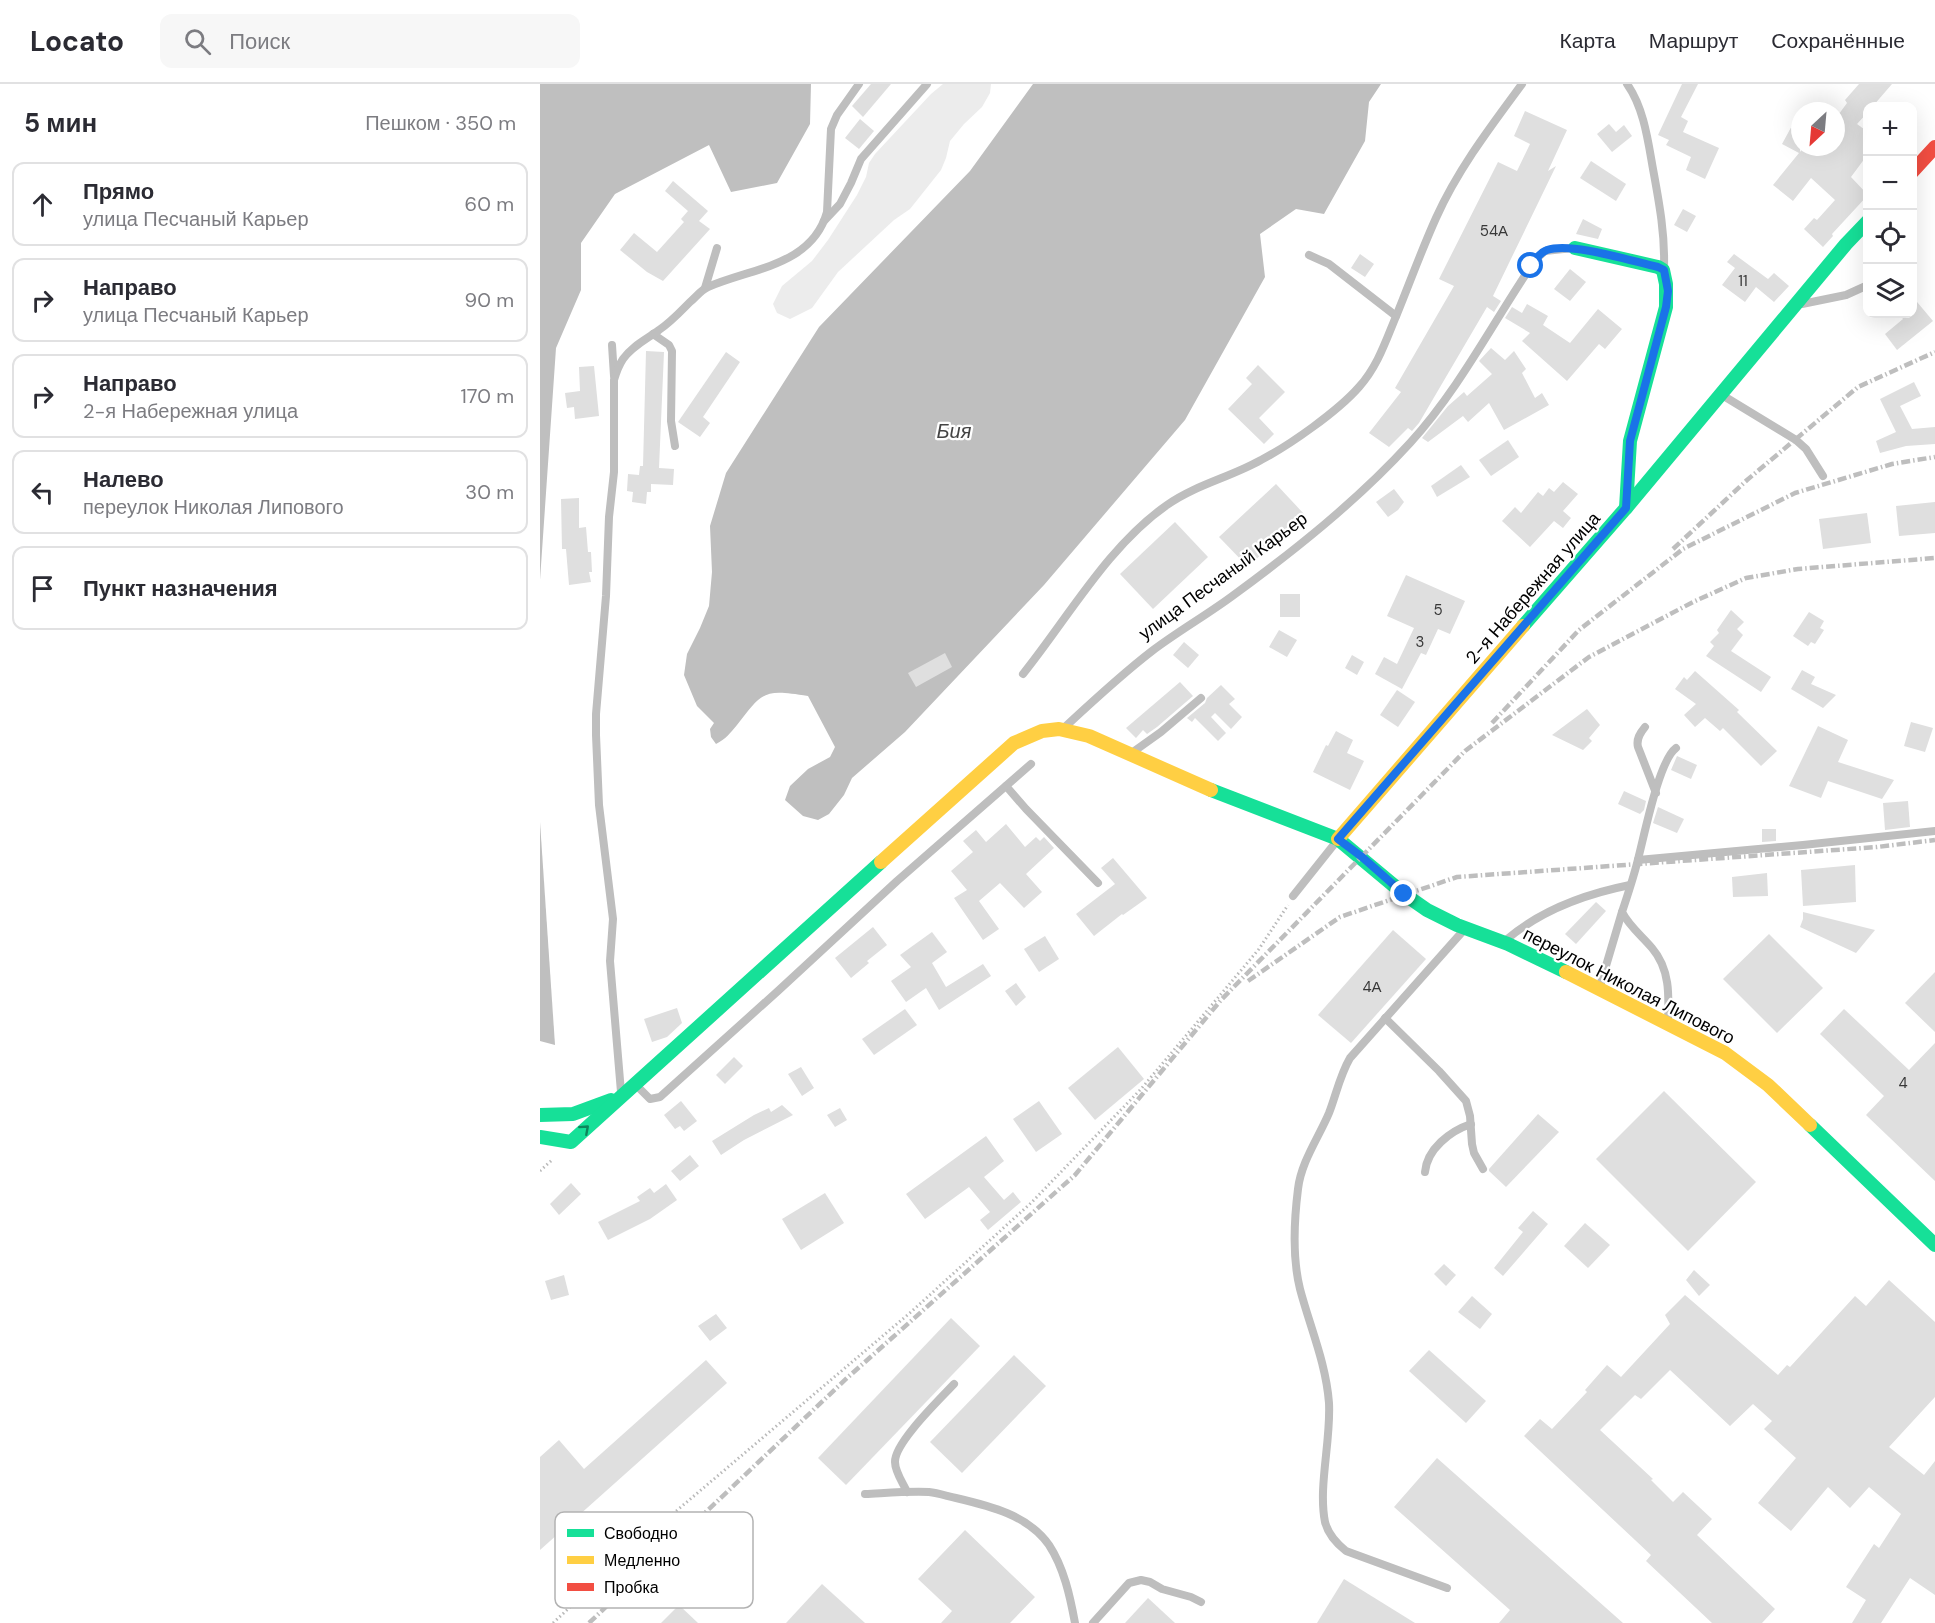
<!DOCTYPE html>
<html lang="ru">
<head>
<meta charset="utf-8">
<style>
  body { margin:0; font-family:"DM Sans",sans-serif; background:#f7f7f7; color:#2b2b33 }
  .controls { position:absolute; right:18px; top:18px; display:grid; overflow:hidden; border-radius:12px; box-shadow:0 6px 24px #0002 }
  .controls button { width:54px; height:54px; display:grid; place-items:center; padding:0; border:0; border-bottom:2px solid #e1e1e2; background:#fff; color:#2b2b33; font:30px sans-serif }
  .compass { position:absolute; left:1251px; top:18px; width:54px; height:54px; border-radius:50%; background:#fff; box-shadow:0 6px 24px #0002; rotate:206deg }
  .stop { position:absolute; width:18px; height:18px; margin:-14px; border:4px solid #1a73e8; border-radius:50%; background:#fff }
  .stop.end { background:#1a73e8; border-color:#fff; box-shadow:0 2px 6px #0008 }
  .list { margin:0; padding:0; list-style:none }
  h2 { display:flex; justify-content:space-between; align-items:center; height:78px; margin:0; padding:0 24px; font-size:26px }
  h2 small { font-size:20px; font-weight:400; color:#7c7c81 }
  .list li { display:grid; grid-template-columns:39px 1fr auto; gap:18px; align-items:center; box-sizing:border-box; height:84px; margin:0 12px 12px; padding:0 12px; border:2px solid #e1e1e2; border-radius:12px }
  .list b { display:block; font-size:22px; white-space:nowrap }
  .list p { margin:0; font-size:20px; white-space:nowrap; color:#7c7c81 }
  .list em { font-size:20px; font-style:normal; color:#7c7c81 }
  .icon { flex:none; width:33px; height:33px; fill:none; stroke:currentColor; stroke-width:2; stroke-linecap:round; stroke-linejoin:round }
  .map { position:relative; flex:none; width:1395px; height:1539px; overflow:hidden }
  header { display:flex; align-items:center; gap:36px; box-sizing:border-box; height:84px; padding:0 30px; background:#fff; border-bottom:2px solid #e1e1e2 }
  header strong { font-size:28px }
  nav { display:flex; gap:33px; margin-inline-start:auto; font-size:21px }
  .search { width:420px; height:54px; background:#f7f7f7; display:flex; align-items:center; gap:15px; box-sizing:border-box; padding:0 21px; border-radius:12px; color:#7c7c81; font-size:22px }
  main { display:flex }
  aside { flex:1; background:#fff }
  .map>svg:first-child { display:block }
  .green { fill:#ececec }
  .water { fill:#bfbfbf }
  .building { fill:#dfdfdf }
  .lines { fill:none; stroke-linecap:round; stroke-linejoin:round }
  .path { stroke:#b9b9b9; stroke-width:3; stroke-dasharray:1.5 3; stroke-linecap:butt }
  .lane { stroke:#bebebe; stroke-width:8 }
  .fast { stroke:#16e098; stroke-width:14 }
  .slow { stroke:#ffcf43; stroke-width:14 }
  .jam { stroke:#f24e42; stroke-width:14 }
  .rail { stroke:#bebebe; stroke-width:4.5; stroke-dasharray:9 3 1.5 3; stroke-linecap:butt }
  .oneway { stroke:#0d865b }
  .route { stroke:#1a73e8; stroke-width:8 }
  .labels { text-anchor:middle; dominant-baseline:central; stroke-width:4.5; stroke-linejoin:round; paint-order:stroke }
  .number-label { font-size:15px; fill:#383838 }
  .street-label { font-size:18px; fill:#000; stroke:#fff }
  .water-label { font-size:20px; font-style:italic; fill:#444; stroke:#fff }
  .key { fill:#fff; stroke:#b2b2b2; stroke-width:1.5 }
  .key-label { font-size:16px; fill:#000 }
</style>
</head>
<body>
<header>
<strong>Locato</strong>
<div class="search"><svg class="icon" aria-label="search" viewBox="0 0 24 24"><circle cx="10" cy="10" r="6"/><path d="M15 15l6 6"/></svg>Поиск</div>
<nav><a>Карта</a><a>Маршрут</a><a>Сохранённые</a></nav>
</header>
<main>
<aside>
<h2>5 мин<small>Пешком · 350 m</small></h2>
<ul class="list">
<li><svg class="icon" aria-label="ahead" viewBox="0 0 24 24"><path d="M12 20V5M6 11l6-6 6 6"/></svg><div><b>Прямо</b><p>улица Песчаный Карьер</p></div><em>60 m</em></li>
<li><svg class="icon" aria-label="right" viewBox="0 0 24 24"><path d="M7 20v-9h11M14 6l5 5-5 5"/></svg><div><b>Направо</b><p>улица Песчаный Карьер</p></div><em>90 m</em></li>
<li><svg class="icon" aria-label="right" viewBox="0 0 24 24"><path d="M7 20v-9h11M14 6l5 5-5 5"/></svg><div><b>Направо</b><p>2-я Набережная улица</p></div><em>170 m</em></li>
<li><svg class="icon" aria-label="left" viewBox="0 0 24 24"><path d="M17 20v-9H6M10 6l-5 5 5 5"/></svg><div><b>Налево</b><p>переулок Николая Липового</p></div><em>30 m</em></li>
<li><svg class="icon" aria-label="arrive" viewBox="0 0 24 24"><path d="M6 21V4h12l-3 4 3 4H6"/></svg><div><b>Пункт назначения</b></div></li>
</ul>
</aside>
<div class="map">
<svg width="1395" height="1539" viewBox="0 0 1395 1539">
  <rect width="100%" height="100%" fill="#fff"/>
  <polygon class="green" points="403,0 451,0 450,9 442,23 424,40 410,57 406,74 401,86 370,125 354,136 298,188 272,224 250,235 237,229 233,220 242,202 272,177 288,156 317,111 326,93 329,79 335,70 391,10"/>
  <g class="water">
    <polygon points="0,0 271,0 270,40 237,99 191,108 169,61 75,110 41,159 41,206 16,264 0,496"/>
    <path d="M493,0H841L829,18L825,57L784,130L756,125L720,150L725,193L645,336L504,501L365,648L312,694L304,711L289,730L278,736L263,732L245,716L250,702L268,685L290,673L295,663L268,612C224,605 223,607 197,641C190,649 186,655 176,660L171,653L170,645L174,639L157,622L144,591L147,570L160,544L169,522L172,488L170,442L186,389L279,243L430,87Z"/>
    <polygon points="0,738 15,961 0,957"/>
  </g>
  <g class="building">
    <polygon points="331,0 351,0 323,33 312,22"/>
    <polygon points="1142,0 1158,0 1141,33 1148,37 1143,48 1179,64 1165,95 1146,86 1151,73 1126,61 1129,56 1118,51"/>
    <polygon points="1319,0 1352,0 1333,22 1328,22 1328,28 1317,40 1328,48 1328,70 1311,93 1328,111 1292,150 1293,152 1283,163 1264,145 1274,134 1277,136 1295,116 1271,94 1253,117 1233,101 1259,69 1242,60 1260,27 1260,68 1264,63 1296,63 1296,58 1304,47 1296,41 1296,34 1307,19 1305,16"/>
    <polygon points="985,27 1027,46 1008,87 1016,82 953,212 961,217 954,228 947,223 879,339 872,347 868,344 849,363 829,349 861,308 855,304 914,202 899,195 958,78 977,87 990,60 974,52"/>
    <polygon points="320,35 334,47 319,65 305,54"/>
    <polygon points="1069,40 1076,48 1084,41 1092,52 1072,68 1057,50"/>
    <polygon points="1051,77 1086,100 1076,117 1040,94"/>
    <polygon points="133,97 168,127 159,137 170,145 123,197 107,188 80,166 94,149 117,168 144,138 141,135 148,127 125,107"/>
    <polygon points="1143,125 1156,132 1147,148 1134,141"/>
    <polygon points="1043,135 1062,145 1058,155 1036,150"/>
    <polygon points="820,170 834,180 825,193 811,184"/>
    <polygon points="1194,170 1228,195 1234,189 1249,202 1234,218 1216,203 1205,218 1182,201 1195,184 1187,178"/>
    <polygon points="1030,185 1046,198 1030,217 1014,205"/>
    <polygon points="1372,212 1393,237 1357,266 1345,250 1363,235 1359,230 1372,230"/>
    <polygon points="987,220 1008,232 1003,241 1030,259 1058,225 1082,245 1065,265 1059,260 1027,297 982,257 990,249 965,234 972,223 982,229"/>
    <polygon points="951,264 965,276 974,267 986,285 982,289 995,314 1002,309 1009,321 964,346 949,319 928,338 923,332 888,358 882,354 908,322 924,308 927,312 952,290 939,277"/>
    <polygon points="106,267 124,268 119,384 134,385 133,401 111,400 111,408 107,408 106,420 92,418 93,408 87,407 88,390 99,391 100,382 103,382"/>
    <polygon points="186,268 200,278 163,333 170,339 160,353 138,338"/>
    <polygon points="718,281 745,308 719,334 734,350 724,360 688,325 712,300 706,294"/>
    <polygon points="54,282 59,332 35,335 34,323 27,324 25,309 40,307 39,283"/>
    <polygon points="1374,298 1381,312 1360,322 1372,345 1395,343 1395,360 1366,362 1340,369 1336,357 1356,348 1340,315"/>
    <polygon points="968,356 979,373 951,392 939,376"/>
    <polygon points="921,381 930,393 897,413 891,402"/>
    <polygon points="1023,398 1038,410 1023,427 1031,434 1023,444 1014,437 990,463 962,437 975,423 981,429 998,408 1003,412 1009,404 1014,408"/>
    <polygon points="736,400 764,430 708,483 679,453"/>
    <polygon points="854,405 864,418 858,426 848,433 836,418"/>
    <polygon points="39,414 39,444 46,443 48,468 51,468 52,488 49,488 51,498 29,501 26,465 22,465 21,415"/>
    <polygon points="1395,418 1395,449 1359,452 1356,422"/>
    <polygon points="1327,429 1331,459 1283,465 1279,435"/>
    <polygon points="635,438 668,473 613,525 580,490"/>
    <polygon points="866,491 925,517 910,550 898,545 886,571 881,569 862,605 835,590 844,573 857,580 874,544 847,532"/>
    <rect x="740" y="510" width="20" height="23"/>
    <polygon points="1191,526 1204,538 1197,545 1203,551 1191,567 1231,593 1221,608 1166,572 1174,562 1170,558 1179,549 1177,546"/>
    <polygon points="1269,528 1284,537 1280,544 1284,546 1275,560 1271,558 1268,562 1253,552"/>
    <polygon points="739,546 757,556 747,573 729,563"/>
    <polygon points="644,558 659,571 648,584 633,571"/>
    <polygon points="405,569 412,583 376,603 368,589"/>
    <polygon points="812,571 824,578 817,591 805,584"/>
    <polygon points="1262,586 1275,593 1271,600 1296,611 1283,624 1251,605"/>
    <polygon points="1155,587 1199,626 1197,628 1237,667 1221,682 1183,644 1180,647 1165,634 1155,643 1144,631 1156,620 1135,605 1144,593 1147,596"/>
    <polygon points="640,598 653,612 617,643 607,650 603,646 596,654 586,644"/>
    <polygon points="681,601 695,615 689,620 702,633 691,645 675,629 671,633 686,649 678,657 655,634 652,638 647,634 665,619 667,614"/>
    <polygon points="857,606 875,618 858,643 840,631"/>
    <polygon points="1047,625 1060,641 1049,654 1052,657 1043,666 1012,651"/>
    <polygon points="1371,638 1393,644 1385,668 1364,662"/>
    <polygon points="1278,642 1308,656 1298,678 1354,696 1342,715 1288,697 1281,714 1249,702"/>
    <polygon points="796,647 813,656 807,669 824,677 810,706 773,688 786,661 788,662"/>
    <polygon points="1137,672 1157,681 1151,695 1131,686"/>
    <polygon points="1084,707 1106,717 1104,726 1100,730 1078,720"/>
    <polygon points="1368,717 1370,743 1345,746 1343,719"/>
    <polygon points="1118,723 1144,735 1137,749 1113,739"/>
    <polygon points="466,740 485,763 496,753 500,757 504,753 514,764 486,790 502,808 484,824 460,799 439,817 459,845 443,856 414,814 427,806 411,787 433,768 423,757 436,746 446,758"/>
    <polygon points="1222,745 1236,745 1236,757 1222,758"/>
    <polygon points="573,774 607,814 583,831 582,830 554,852 536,830 575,800 561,784"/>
    <polygon points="1315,781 1316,818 1263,822 1261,786"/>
    <polygon points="1227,789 1228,812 1193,813 1192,793"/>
    <polygon points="1056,818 1066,827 1036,860 1025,850"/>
    <polygon points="1263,828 1335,846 1316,869 1260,843 1263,835"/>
    <polygon points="333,843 347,861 327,877 329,879 311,894 295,874"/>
    <polygon points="853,846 886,875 811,959 778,931"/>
    <polygon points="392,848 407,868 392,879 406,903 443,880 451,892 399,926 386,904 366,918 351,897 371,883 360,871"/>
    <polygon points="1229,850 1283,904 1237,949 1183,895"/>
    <polygon points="505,852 519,875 499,888 484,865"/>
    <polygon points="1395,888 1395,948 1365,919"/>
    <polygon points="476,899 486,913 476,922 465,907"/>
    <polygon points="137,924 142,939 127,953 112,958 104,935"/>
    <polygon points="365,925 377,941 334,971 322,955"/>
    <polygon points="1304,925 1369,986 1395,959 1395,1097 1326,1031 1344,1012 1280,950"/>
    <polygon points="578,963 604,995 555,1036 528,1004"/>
    <polygon points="194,973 203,982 185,1000 176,991"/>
    <polygon points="261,983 274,1004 262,1012 248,990"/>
    <polygon points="1124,1007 1216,1098 1148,1167 1056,1075"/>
    <polygon points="141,1017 157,1037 144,1047 140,1042 135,1045 124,1031"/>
    <polygon points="499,1017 522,1050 496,1068 473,1035"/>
    <polygon points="242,1021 253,1031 204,1056 181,1071 172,1057 214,1031 229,1024 231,1028"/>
    <polygon points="300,1024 307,1036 295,1043 287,1031"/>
    <polygon points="998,1030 1019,1048 966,1103 949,1087 949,1085"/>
    <polygon points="446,1052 464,1077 444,1093 464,1116 473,1108 481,1118 448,1146 440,1136 450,1128 429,1103 385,1135 366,1110"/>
    <polygon points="150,1071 159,1082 140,1097 131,1087"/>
    <polygon points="31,1099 41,1110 19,1131 10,1120"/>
    <polygon points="126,1100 137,1116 110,1135 68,1156 58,1138 100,1117 97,1113 110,1104 114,1109"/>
    <polygon points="285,1109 304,1139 261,1166 242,1135"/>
    <polygon points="993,1127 1008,1140 963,1192 954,1184 983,1148 978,1144"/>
    <polygon points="1045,1139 1070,1161 1048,1184 1024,1162"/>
    <polygon points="904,1180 916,1191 906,1202 894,1190"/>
    <polygon points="1154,1186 1170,1201 1159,1212 1146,1196"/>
    <polygon points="24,1191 29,1211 11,1216 5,1197"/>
    <polygon points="1349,1196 1395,1238 1395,1313 1349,1363 1384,1391 1395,1377 1395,1511 1370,1494 1341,1539 1312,1539 1326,1516 1306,1503 1334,1460 1339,1464 1361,1430 1329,1403 1310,1424 1288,1403 1251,1447 1218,1419 1256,1374 1224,1345 1232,1337 1213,1320 1190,1342 1130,1286 1101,1315 1095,1311 1060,1346 1113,1395 1111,1396 1133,1418 1143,1408 1172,1435 1157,1451 1235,1525 1222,1539 1172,1539 1106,1477 1111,1471 984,1352 1000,1335 1012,1345 1047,1308 1045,1306 1067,1281 1081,1293 1130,1240 1125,1231 1145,1211 1238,1291 1247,1281 1250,1283 1315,1212 1326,1222"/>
    <polygon points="932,1212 952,1230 940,1245 918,1228"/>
    <polygon points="176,1230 187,1244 170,1257 158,1242"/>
    <polygon points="411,1234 440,1262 306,1401 278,1374"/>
    <polygon points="889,1266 946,1317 926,1339 869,1287"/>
    <polygon points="474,1271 506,1302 422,1389 390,1358"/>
    <polygon points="166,1276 187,1299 0,1466 0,1373 19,1356 44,1385"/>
    <polygon points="897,1374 1083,1539 959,1539 970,1526 854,1423"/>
    <polygon points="425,1446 495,1513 470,1539 401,1539 412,1527 378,1495"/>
    <polygon points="804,1495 875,1539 777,1539"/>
    <polygon points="282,1500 325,1539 246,1539"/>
    <polygon points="608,1514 635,1539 585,1539"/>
    <polygon points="139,1521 158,1539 121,1539"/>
  </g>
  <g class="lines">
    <g class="path">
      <polyline points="0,1087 12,1076"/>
      <polyline points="13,1539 102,1456 371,1228 492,1118 601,1005 719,865 748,821"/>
    </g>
    <g class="lane">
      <path d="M1087,0C1104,24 1108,57 1113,85C1119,118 1125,149 1124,183"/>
      <polyline points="284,137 300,120 311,99 321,75 387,0"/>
      <polyline points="769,171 789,180 856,232"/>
      <polyline points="165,204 177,164"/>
      <polyline points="1262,220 1306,211 1328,201"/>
      <polyline points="113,250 129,261 132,267 131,337 135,362"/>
      <polyline points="72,261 74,292"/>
      <polyline points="1182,311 1256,356 1266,365 1283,392"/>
      <path d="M483,590C528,534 568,462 627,421C655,401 691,393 721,376C750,361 798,327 819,303C838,282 846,256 857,230C870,198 882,165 896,134C918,85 951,42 982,0"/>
      <path d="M526,642C554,616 582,590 612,567C637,548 665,532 691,513C754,467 817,417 870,359C921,303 954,236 996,175L1005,167L1033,164"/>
      <path d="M1105,643C1100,649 1096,655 1098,663L1116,709"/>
      <polyline points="593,668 621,648 661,614"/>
      <polyline points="466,702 486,725 558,799"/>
      <polyline points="1098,776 1263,761 1395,747"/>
      <polyline points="753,812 796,758"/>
      <path d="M966,856C1001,826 1045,810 1090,801"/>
      <polyline points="1060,902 1082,828"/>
      <polyline points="845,934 899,987 926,1017 930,1032 932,1060 934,1069 943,1085"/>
      <path d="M1128,937C1129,911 1130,885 1112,864C1102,852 1089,842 1082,828C1087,813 1092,798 1096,783C1103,759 1118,677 1136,664"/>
      <polyline points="97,1002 110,1015 120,1013 239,906 357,797 491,680"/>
      <path d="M81,1008L70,877L73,835L59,721L56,651V630L66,512L69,433L74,388V296C76,289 79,281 83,275C92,262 107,255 119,246C131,238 140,228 150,218C156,213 161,206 168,203C211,184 272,182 287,128L291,45L297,31L319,0"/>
      <path d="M885,1088C887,1065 910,1047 931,1040"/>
      <path d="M367,1408C363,1399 355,1388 355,1378C354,1359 401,1314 414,1300"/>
      <path d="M325,1410C346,1409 368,1407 389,1408C398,1409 407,1412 416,1414C450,1422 488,1431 509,1461C524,1484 530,1512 535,1539"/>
      <path d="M907,1504L806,1467C796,1459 788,1450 785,1438C778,1403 791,1357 789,1319C786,1279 770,1243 760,1205C752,1173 754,1137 758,1105C761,1078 779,1053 789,1029C796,1011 800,991 810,974L923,847"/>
      <polyline points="553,1539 589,1499 601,1496 610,1498 622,1505 651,1513 661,1518"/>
    </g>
    <g class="fast">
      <polyline points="1035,164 1118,183 1123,186 1126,200 1126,223 1090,357 1086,424"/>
      <polyline points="983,542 1086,424 1306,160 1328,137"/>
      <polyline points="671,706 798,755 864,810 887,826 917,841 968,860 1026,888"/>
      <polyline points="0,1031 33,1030 71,1016"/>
      <polyline points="1270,1041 1395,1161"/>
      <polyline points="0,1053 31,1058 341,778"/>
    </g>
    <g class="slow">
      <polyline points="798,755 983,542"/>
      <polyline points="341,778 474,659 502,647 519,645 549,652 671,706"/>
      <polyline points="1026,888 1185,969 1228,1001 1270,1041"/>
    </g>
    <polyline class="jam" points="1372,88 1395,63"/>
    <g class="rail">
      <polyline points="1133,465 1207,396 1318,303 1395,268"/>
      <polyline points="952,639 1039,546 1143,465 1255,409 1352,380 1395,373"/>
      <polyline points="708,897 800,833 917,793 1337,763 1395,756"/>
      <polyline points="49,1539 307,1294 535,1091 681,916 925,667 1049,573 1153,518 1206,494 1258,485 1395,474"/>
    </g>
  </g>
  <defs><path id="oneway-chevron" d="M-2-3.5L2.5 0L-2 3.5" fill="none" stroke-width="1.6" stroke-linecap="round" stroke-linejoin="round" transform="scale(1.5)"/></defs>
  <use class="oneway" href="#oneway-chevron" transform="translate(45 1045) rotate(-42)"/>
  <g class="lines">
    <path class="route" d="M864,810L822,773L798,755L1086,424L1090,357L1126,223L1128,207L1124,186L1118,183C1091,177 1032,158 1007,166C999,169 995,176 991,182"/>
  </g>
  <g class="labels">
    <g class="number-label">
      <text x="954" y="147">54А</text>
      <text x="1203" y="197">11</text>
      <text x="898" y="526">5</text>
      <text x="880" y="558">3</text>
      <text x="832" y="903">4А</text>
      <text x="1363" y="999">4</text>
    </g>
    <g class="street-label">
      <text transform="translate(683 492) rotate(-36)">улица Песчаный Карьер</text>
      <text transform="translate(993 504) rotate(-49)">2-я Набережная улица</text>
      <text transform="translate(1089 902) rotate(27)">переулок Николая Липового</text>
    </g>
    <g class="water-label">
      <text x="414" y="347">Бия</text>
    </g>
  </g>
  <rect x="15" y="1428" width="198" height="96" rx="9" class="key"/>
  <rect x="27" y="1445" width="27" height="8" fill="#16e098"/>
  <rect x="27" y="1472" width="27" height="8" fill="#ffcf43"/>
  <rect x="27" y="1499" width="27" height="8" fill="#f24e42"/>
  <g class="key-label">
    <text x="64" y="1455">Свободно</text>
    <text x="64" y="1482">Медленно</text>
    <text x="64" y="1509">Пробка</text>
  </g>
</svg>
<div class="controls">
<button>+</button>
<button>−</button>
<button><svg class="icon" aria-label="locate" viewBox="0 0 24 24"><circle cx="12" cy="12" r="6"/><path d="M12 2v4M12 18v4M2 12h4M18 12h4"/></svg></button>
<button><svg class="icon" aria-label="layers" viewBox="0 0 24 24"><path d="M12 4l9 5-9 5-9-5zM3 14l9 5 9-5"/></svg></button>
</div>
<svg class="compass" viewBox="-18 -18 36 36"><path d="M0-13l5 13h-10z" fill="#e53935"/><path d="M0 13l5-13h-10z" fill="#7c7c81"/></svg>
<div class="stop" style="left:991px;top:182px"></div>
<div class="stop end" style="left:864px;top:810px"></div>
</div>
</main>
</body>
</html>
